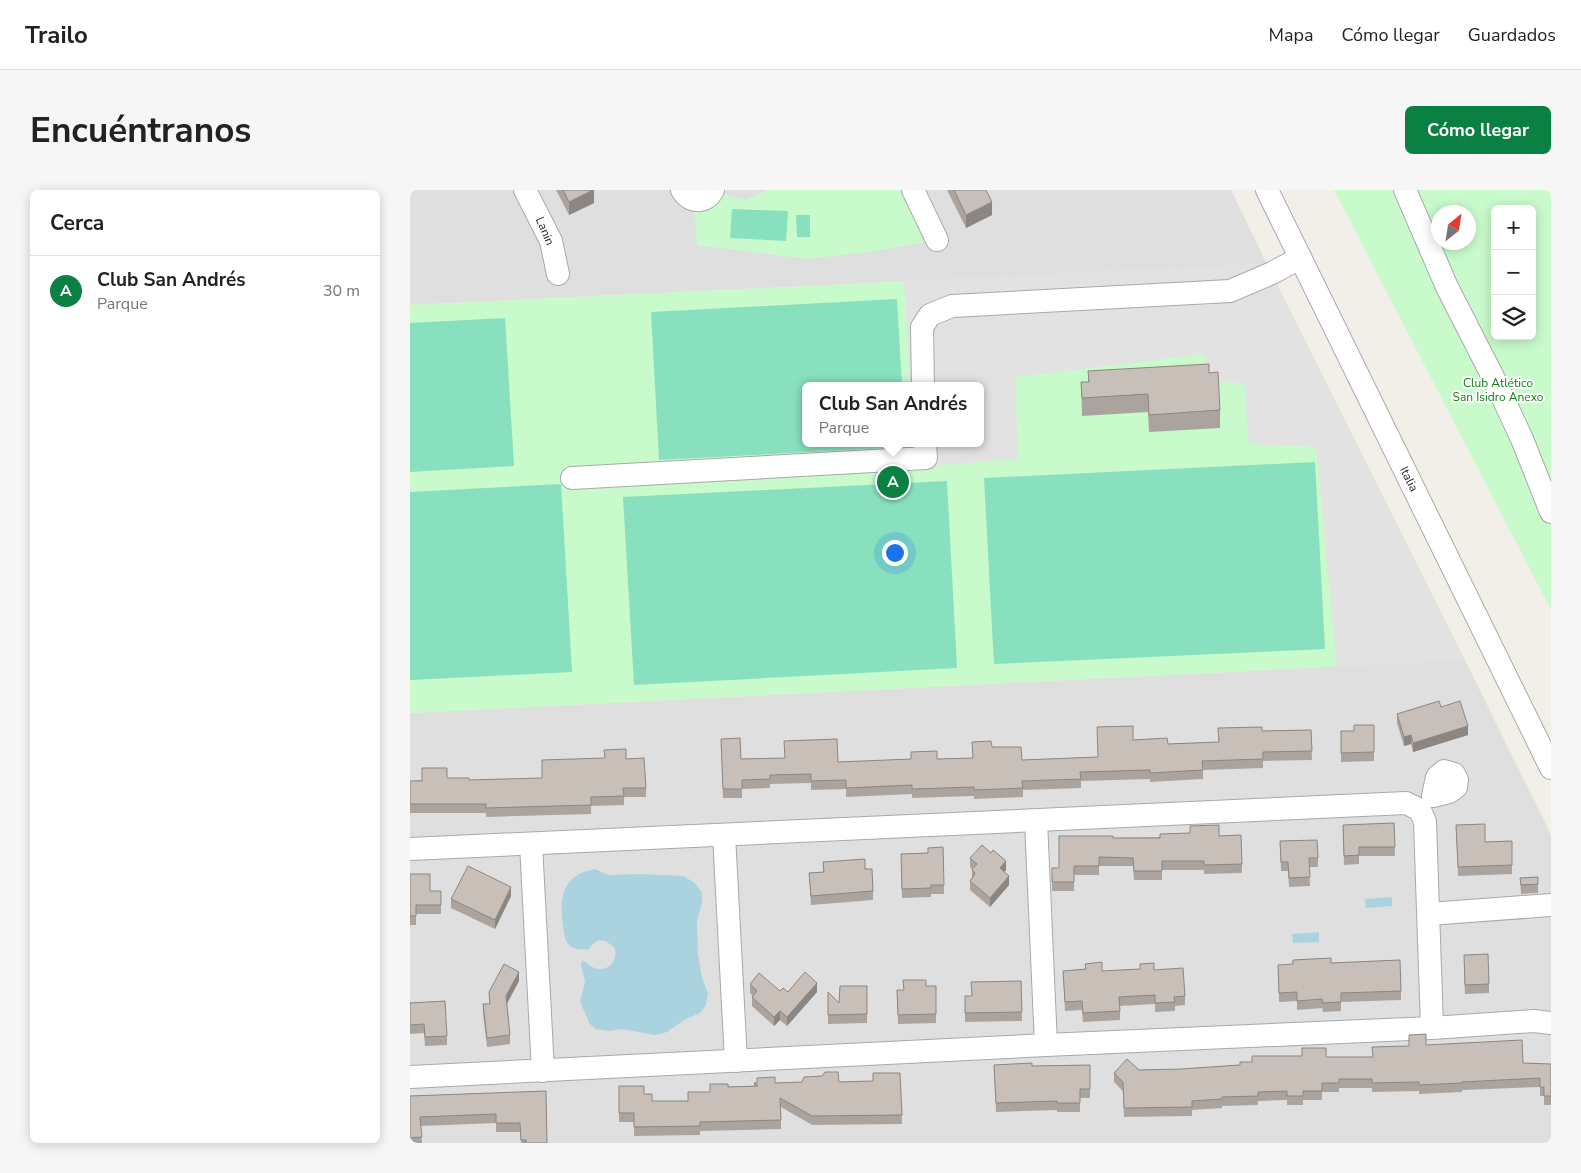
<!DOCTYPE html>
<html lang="es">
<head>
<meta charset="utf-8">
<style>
  body { margin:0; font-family:"Nunito Sans",sans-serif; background:#f6f6f6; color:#222 }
  .controls { position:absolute; right:15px; top:15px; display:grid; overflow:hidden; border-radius:8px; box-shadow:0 2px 12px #0003 }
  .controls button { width:45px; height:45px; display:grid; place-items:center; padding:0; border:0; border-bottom:1px solid #e0e0e0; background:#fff; color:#222; font:25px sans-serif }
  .compass { position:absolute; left:1021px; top:15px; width:45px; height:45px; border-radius:50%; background:#fff; box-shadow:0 2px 12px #0003; rotate:30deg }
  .you { position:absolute; left:484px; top:362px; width:18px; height:18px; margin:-12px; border:4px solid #fff; border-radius:50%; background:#1a73e8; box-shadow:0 0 0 8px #1a73e833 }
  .badge { display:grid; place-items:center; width:32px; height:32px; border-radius:50%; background:#0b8043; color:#fff; font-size:16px; font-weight:700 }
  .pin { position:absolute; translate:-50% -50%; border:2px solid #fff; box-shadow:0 1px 5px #0006 }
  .popup { position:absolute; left:392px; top:192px; width:182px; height:65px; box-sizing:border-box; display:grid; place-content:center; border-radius:8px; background:#fff; filter:drop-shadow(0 1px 4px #0005); font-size:16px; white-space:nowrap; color:#767676 }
  .popup b { font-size:19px; color:#222 }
  .popup::after { content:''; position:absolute; left:50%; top:100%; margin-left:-10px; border:10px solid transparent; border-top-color:#fff }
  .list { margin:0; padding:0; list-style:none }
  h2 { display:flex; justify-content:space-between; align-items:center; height:65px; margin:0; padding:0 20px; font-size:21px }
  h2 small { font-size:16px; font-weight:400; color:#767676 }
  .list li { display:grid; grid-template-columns:32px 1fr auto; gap:15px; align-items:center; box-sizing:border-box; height:70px; padding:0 20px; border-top:1px solid #e0e0e0 }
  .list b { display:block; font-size:19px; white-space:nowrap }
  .list p { margin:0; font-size:16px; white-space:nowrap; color:#767676 }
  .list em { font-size:16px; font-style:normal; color:#767676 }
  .icon { flex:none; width:28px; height:28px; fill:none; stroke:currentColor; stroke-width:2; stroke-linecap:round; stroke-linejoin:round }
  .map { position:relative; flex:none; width:1141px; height:953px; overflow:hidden; border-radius:8px }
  header { display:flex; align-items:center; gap:30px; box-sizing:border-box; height:70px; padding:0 25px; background:#fff; border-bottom:1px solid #e0e0e0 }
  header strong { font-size:24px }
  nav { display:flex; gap:28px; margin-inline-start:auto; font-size:18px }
  .intro { display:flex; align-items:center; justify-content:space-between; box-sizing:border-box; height:120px; padding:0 30px }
  h1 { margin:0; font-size:35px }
  .button { padding:12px 22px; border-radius:8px; background:#0b8043; color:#fff; font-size:18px; font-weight:700 }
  main { display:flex; gap:30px; padding:0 30px }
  aside { flex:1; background:#fff; border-radius:8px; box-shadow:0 2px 12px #0003 }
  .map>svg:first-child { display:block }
  .residential { fill:#e0dfdf }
  .park { fill:#c8facc; fill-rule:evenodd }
  .pitch { fill:#88e0be }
  .parking { fill:#e2e2e2 }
  .water { fill:#aad3df }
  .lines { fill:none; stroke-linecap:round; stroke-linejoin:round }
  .minor-casing { stroke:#a9a9a9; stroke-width:24 }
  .minor { stroke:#fff; stroke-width:22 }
  .wall { fill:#aba49e }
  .shaded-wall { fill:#8b8681 }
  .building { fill:#c7bfb8; stroke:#8b8681 }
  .labels { text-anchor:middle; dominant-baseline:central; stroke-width:4; stroke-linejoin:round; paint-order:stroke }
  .street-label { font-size:12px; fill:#222; stroke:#fff }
  .park-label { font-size:12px; fill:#0c8416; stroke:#fff }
</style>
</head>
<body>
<header>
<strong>Trailo</strong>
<nav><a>Mapa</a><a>Cómo llegar</a><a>Guardados</a></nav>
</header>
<div class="intro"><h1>Encuéntranos</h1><a class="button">Cómo llegar</a></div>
<main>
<aside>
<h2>Cerca<small></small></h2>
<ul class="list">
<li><span class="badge">A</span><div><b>Club San Andrés</b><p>Parque</p></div><em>30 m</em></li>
</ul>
</aside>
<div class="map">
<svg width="1141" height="953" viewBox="0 0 1141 953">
  <rect width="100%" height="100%" fill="#f2efe9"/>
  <g class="residential">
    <polygon points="0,0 821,0 857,74 0,115"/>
    <polygon points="1055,470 1141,645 1141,953 0,953 0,523"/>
  </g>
  <g class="park">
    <polygon points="357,0 503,0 527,50 461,62 396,69 287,55 284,10 303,1 336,10"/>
    <path d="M924,0H1141V420ZM1085,19H1122V146H1085ZM1028,22H1058V52H1028Z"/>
    <path d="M857,74L1055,470L0,523V115ZM396,196H570V253H396Z"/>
  </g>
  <g class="pitch">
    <polygon points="322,19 378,21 376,51 320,48"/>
    <polygon points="386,25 400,25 400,47 387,47"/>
    <polygon points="487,109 492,196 396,196 396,253 495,253 496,257 249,270 241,122"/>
    <polygon points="95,128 104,276 0,282 0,133"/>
    <polygon points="905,272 915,459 584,474 574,288"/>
    <polygon points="537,291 547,478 224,495 213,307"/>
    <polygon points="151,294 162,482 0,490 0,302"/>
  </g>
  <polygon class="parking" points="857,74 1055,470 927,477 906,257 839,254 834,193 799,192 794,164 605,187 608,269 505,277 504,253 570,253 570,196 500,196 494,91"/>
  <g class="water">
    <path d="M185,679L199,685L230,684L273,686L285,693L292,703V713L287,731L288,764L292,788L298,803L296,815L290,823L274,830L257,842L245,845L212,839L198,841L186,839L180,834L170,812L175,791L171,776L172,771L176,772C184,782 202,782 205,767C206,764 205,762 205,759C195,748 188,747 179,759C173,760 165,760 160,756C154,751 154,742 153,735C149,707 153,684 185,679Z"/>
    <polygon points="982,707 982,716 956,718 955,709"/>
    <polygon points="909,742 909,752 883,753 882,744"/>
  </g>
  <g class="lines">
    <defs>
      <g id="minor">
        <polyline points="115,0 141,51 148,84"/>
        <path d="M272,0C280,13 296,14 303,0"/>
        <polyline points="503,0 527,50"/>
        <polyline points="857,0 1141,578"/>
        <polyline points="995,0 1037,97 1084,189 1112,249 1141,322"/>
        <polyline points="513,196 512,137 520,125 542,116 820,101 862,83 890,68"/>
        <polyline points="162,288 516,268 515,253"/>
        <polygon points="1034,581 1044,584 1047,590 1046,597 1039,602 1023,606 1027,587"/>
        <polyline points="626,631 636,855"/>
        <polyline points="314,645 326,871"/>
        <polyline points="121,654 133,881"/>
        <polyline points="0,659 996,613 1010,620 1015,632 1022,838"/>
        <polyline points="1019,724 1141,715"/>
        <polyline points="0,887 636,855 1022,838 1124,831 1141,833"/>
      </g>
    </defs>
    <use href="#minor" class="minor-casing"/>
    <use href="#minor" class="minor"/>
  </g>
  <g class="wall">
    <polygon points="146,0 184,0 184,13 159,25"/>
    <polygon points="537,0 576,0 582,25 556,38"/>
    <polygon points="678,181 799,183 810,220 810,238 739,242 738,222 672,226 671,192 678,192"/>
    <polygon points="1031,517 1058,545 1003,562 1001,554 994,556 987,533 987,524"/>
    <polygon points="964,535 964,571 931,572 931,541 944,541"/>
    <polygon points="901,540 902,570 853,571 853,578 793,580 793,589 740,592 740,589 671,591 671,598 613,600 613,607 564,609 564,606 502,608 502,604 436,607 436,599 401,600 401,593 360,594 360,598 332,599 332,608 313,608 311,549 331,569 428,572 563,568 582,557 612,570 688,567 723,550 758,554 808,552 852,541"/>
    <polygon points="216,569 236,598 236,607 214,607 214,615 181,616 181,624 76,627 76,623 0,623 0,591 37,588 59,590 132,588"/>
    <polygon points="984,633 985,666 949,666 949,674 934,675 933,635"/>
    <polygon points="1046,635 1075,652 1102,651 1102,684 1048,686"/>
    <polygon points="809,646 832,674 832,683 794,684 794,680 752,680 752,690 724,690 723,676 689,676 689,685 664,685 664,701 642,701 642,678 649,678 703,648"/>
    <polygon points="870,651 908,668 908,677 899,677 900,696 879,697 878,681 871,681"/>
    <polygon points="533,657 534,704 521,704 521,707 492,708 491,673"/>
    <polygon points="560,668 596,680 594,682 599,695 580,717 560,700 560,691 562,688 562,679 560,677"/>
    <polygon points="413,672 455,679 463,701 463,710 401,715 399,683 413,682"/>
    <polygon points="0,684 20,701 31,701 31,724 6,724 6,735 0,735"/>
    <polygon points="1128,687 1128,703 1111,704 1110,688"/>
    <polygon points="101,706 85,739 41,718 41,709"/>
    <polygon points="921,773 991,801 991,810 931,812 931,821 913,822 912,818 887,820 887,811 869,812 868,775"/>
    <polygon points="1054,774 1079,794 1079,803 1055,804"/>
    <polygon points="744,780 775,806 775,815 765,816 765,821 745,822 745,814 710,816 710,830 673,832 672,820 655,821 653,781 692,781"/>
    <polygon points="109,791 97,814 100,845 100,854 77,857 73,823 73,814 79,814 79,802"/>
    <polygon points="611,791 612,831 555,832 555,806 562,806"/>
    <polygon points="340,794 370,801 407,802 377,836 370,830 364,836 342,816 342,807 343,806 340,803"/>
    <polygon points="457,796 457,833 418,834 418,802 429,813"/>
    <polygon points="516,796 526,796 526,833 488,834 487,800 493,800"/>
    <polygon points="0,813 37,846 37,855 15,856 14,843 0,844"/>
    <polygon points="999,845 1016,855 1113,873 1141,874 1141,915 1134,915 1134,906 1130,906 1130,897 1052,900 1052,902 1009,904 1009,901 962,902 962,898 929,898 929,902 912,902 912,910 893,910 893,915 877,915 877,910 848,911 848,915 812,916 812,918 782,920 782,926 714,927 713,901 704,892 704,883 729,880 771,879 830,875 916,867 962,867 999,856"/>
    <polygon points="584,875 622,876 680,875 680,908 670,908 670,922 647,922 647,920 586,922"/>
    <polygon points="490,883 492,934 402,935 371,917 371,939 290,941 290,945 224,946 224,932 209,932 209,896 234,904 242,911 278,911 300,902 318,897 344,896 344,893 429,892 463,891"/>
    <polygon points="136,901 137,953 111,953 110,942 86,942 86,933 11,936 12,953 0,953 0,906"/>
  </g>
  <g class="shaded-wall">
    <polygon points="183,0 184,0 184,13 159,25 159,12"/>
    <polygon points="582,12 582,25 556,38 556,25"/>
    <polygon points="1058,536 1058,545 1003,562 1003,553"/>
    <polygon points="1001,545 1001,554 994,556 994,547"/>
    <polygon points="596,671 596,680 590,687 590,678"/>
    <polygon points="599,686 599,695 580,717 580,708"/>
    <polygon points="101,697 101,706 85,739 85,730"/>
    <polygon points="109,782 109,791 96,815 96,806"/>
    <polygon points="407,793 407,802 377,836 377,827"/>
    <polygon points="370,821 370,830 364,836 364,827"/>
  </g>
  <g class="building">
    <polygon points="153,0 183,0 159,12"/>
    <polygon points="544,0 576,0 582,12 556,25"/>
    <polygon points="799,174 799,183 808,182 810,220 739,225 738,204 672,208 671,192 679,192 678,181"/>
    <polygon points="1029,511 1031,517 1050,511 1058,536 1003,553 1001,545 994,547 987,524"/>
    <polygon points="944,535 964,535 964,562 931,563 931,541 944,541"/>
    <polygon points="723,536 723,550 757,548 758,554 809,552 808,538 852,537 852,541 901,540 902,561 853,562 853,569 792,571 793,580 740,583 740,580 670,582 671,589 612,591 613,598 564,600 564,597 502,599 502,595 436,598 436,590 401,591 401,584 360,585 360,589 332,590 332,599 313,599 311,549 330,548 331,569 375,568 374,551 427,549 428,572 501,569 501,562 527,561 527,569 563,568 562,552 581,551 582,557 611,557 612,570 688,567 687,537"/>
    <polygon points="216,559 216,569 234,568 236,598 213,598 214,606 181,607 181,615 76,618 76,614 0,614 0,591 12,591 12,578 37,578 37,588 59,588 59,590 132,588 132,570 195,568 194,560"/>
    <polygon points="984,633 985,657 949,657 949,665 934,666 933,635"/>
    <polygon points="1075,634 1075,652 1102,651 1102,675 1048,677 1046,635"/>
    <polygon points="809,635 809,646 831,645 832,674 794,675 794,671 752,671 752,681 724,681 723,668 689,667 689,676 664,676 664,692 642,692 642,678 649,678 649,646 703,646 703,648 750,648 750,644 780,643 780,636"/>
    <polygon points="907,650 908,668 899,668 900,687 879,688 878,672 871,672 870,651"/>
    <polygon points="572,655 581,663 583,660 596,671 590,678 599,686 580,708 560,691 565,684 562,679 567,674 560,668"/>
    <polygon points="533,657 534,695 521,695 521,698 492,699 491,664 518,663 518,658"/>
    <polygon points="455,669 455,679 462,679 463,701 401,706 399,683 414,682 413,672"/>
    <polygon points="58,676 101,697 85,730 41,709"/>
    <polygon points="0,684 20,684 20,701 31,701 31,715 6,715 6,726 0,726"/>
    <polygon points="1128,687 1128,694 1111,695 1110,688"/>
    <polygon points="1078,764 1079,794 1055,795 1054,765"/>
    <polygon points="921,768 921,773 990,770 991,801 931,803 931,812 913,813 912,809 887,811 887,802 869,803 868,775 883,774 883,770"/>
    <polygon points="692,772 692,781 730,779 730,774 744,773 744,780 773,778 775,806 764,807 765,812 745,813 745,805 709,807 710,821 673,823 672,811 655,812 653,781 676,779 675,774"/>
    <polygon points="94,774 109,782 96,806 100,845 77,848 73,814 80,814 79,802"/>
    <polygon points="395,782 407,793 377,827 370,821 364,827 342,807 347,801 340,794 349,783 370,801 373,798 378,802"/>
    <polygon points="493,790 516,790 516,796 526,796 526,824 488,825 487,800 494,800"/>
    <polygon points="611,791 612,822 555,823 555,806 562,806 561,792"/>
    <polygon points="430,796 457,796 457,824 418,825 418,802 429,813"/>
    <polygon points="35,811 37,846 15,847 14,834 0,835 0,813"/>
    <polygon points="1016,844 1016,855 1112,850 1113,873 1141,874 1141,906 1134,906 1134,897 1130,897 1130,888 1052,892 1052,893 1009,895 1009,892 962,893 962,889 929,889 929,893 912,893 912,901 893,901 893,906 877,906 877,901 848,902 848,906 812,907 812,909 782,911 782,917 714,918 713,892 704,883 717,869 729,880 771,879 830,875 830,872 842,872 842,866 892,866 892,858 916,858 916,867 963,867 962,857 999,856 999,845"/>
    <polygon points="622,873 622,876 680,875 680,899 670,899 670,913 647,913 647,911 586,913 584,875"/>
    <polygon points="415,882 428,882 429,892 463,891 463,883 490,883 492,925 402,926 370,908 371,930 290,932 290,936 224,937 224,923 209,923 209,896 234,896 234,904 242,904 242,911 278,911 278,902 300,902 300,894 318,894 318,897 348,896 344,893 347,893 347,888 365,887 365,893 392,892 394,887 412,886"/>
    <polygon points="136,901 137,953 116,953 116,950 111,950 110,933 86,933 86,924 10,927 12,947 0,948 0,906"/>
  </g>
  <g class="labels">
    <g class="street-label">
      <text transform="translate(135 41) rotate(67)">Lanin</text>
      <text transform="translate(999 289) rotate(64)">Italia</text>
    </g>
    <g class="park-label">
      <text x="1088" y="193">Club Atlético<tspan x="1088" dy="14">San Isidro Anexo</tspan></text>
    </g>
  </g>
</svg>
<div class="controls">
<button>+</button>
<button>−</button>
<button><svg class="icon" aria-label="layers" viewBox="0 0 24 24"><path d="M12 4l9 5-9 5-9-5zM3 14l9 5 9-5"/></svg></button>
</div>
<svg class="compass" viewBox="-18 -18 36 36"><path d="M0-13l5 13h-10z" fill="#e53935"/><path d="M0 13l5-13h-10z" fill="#767676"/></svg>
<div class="you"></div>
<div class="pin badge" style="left:483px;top:292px">A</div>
<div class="popup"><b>Club San Andrés</b>Parque</div>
</div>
</main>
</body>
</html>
